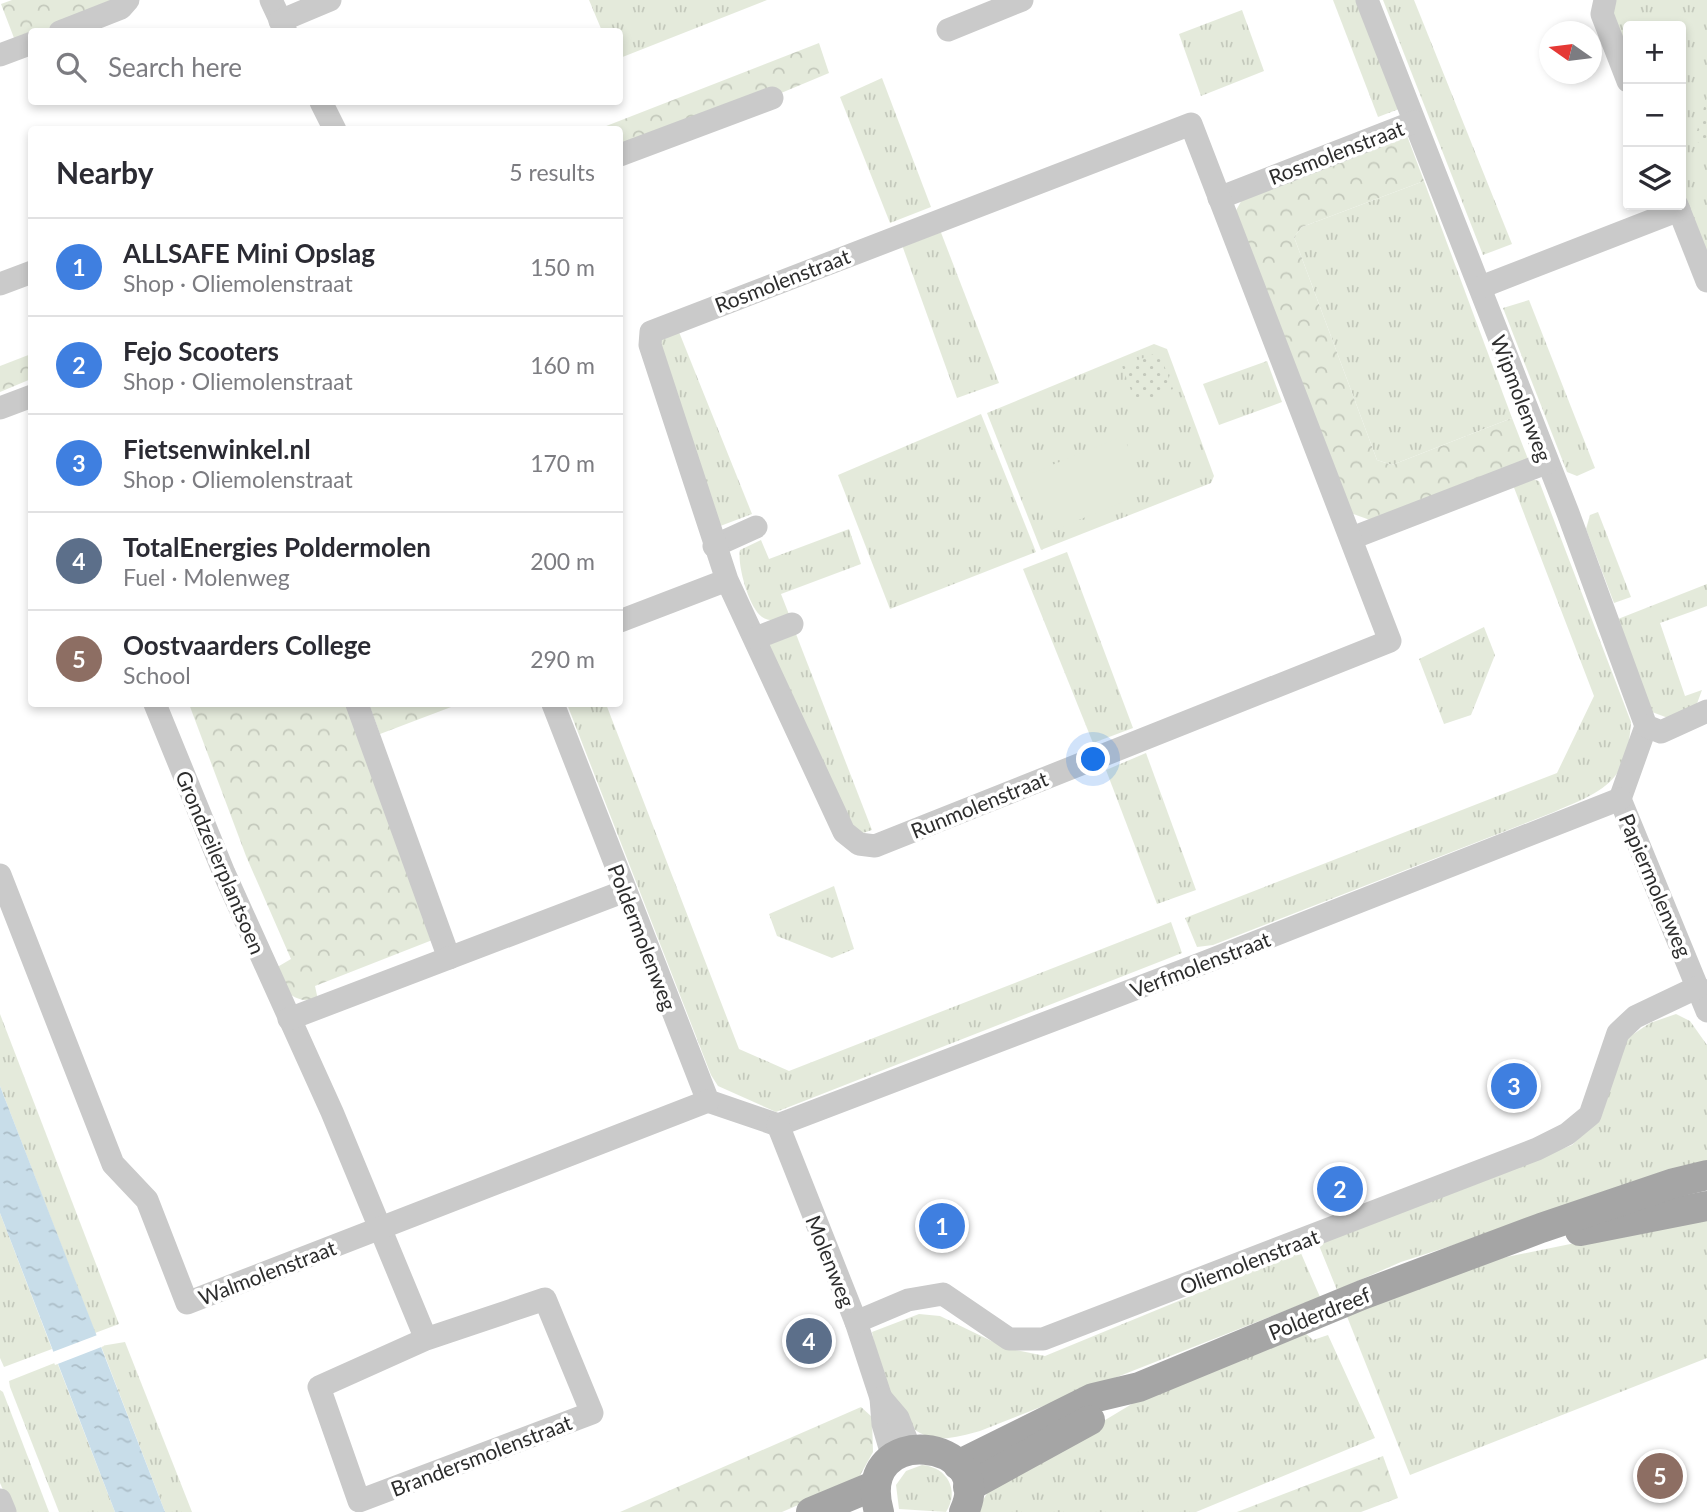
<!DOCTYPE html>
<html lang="en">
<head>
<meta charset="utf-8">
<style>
  body { margin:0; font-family:Lato,sans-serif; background:#f2f2f3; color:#2b2b33 }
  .controls { position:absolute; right:21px; top:21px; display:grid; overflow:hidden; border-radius:7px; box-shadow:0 4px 10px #0003 }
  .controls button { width:63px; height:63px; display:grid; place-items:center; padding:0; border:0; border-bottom:2px solid #e1e1e2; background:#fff; color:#2b2b33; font:35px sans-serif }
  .compass { position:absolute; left:1539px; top:21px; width:63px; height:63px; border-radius:50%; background:#fff; box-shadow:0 4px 10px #0003; rotate:284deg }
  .you { position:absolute; left:1094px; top:760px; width:24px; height:24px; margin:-18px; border:5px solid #fff; border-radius:50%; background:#1a73e8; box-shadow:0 0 0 10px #1a73e833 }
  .badge { display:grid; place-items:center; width:46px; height:46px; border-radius:50%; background:#ea580c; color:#fff; font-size:23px; font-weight:700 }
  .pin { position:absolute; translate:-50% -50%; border:4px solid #fff; box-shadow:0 2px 7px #0006 }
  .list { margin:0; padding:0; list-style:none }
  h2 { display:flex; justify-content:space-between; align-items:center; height:91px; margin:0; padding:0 28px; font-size:30px }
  h2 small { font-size:23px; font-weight:400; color:#7c7c81 }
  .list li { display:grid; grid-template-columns:46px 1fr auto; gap:21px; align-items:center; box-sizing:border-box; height:98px; padding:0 28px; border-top:2px solid #e1e1e2 }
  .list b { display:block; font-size:26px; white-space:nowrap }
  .list p { margin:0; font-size:23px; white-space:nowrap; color:#7c7c81 }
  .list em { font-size:23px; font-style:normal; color:#7c7c81 }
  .icon { flex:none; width:38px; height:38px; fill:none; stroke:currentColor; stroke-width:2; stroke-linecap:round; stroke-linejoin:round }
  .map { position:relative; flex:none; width:1707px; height:1512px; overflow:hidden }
  .search { position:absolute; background:#fff; box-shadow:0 4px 10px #0003; left:28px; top:28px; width:595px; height:77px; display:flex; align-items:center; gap:18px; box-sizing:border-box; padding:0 24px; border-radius:7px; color:#7c7c81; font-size:26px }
  .panel { position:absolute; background:#fff; box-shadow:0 4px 10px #0003; left:28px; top:126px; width:595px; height:581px; border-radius:7px }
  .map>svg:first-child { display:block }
  .grass { fill:url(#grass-tufts) }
  .forest { fill:url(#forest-crowns) }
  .park { fill:url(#park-dots) }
  .pitch { fill:#e4eadb }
  .water { fill:url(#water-ripples) }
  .pier { fill:#fff }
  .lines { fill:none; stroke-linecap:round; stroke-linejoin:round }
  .minor { stroke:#cacaca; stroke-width:23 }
  .major { stroke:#a5a5a5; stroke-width:30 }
  .labels { text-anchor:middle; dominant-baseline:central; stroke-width:7; stroke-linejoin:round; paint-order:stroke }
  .street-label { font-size:21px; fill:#2d2d2d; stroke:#fff }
</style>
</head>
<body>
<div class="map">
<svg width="1707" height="1512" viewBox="0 0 1707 1512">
  <defs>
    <pattern id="grass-tufts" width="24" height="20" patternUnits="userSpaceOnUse" patternTransform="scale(1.75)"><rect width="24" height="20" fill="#e4eadb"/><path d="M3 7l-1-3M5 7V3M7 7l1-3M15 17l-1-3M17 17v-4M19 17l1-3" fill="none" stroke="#c4c9bc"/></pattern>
    <pattern id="forest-crowns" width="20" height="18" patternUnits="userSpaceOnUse" patternTransform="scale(1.75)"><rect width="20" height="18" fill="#e4eadb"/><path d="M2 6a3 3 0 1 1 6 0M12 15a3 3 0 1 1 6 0" fill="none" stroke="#c4c9bc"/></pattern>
    <pattern id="park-dots" width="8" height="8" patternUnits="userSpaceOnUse" patternTransform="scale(1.75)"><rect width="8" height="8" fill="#e4eadb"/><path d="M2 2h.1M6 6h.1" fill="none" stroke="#c4c9bc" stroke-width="1.8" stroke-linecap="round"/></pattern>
    <pattern id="water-ripples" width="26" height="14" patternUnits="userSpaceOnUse" patternTransform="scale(1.75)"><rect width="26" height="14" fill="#c8dde9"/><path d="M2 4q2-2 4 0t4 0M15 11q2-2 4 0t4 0" fill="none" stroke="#acbec8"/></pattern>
  </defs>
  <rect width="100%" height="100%" fill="#fff"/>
  <g class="grass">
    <polygon points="589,0 767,0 620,58 620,32 602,31"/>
    <polygon points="1333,0 1359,0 1399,109 1378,117"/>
    <polygon points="1383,0 1414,0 1512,244 1483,255"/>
    <polygon points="1611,0 1707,0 1707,264 1681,198 1681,26 1628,26 1628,62 1609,11"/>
    <polygon points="1242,10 1264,71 1201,96 1179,34"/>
    <polygon points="882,78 931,207 890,223 840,97"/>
    <polygon points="1424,181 1512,418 1392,465 1377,460 1294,237 1302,227"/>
    <polygon points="940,230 999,383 957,398 902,245"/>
    <polygon points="1529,300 1595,468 1577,476 1567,472 1503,308"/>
    <polygon points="679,332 752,514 715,528 656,341"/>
    <polygon points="1154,344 1167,349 1214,476 1211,483 1041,550 987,413"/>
    <polygon points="1267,361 1282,402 1219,425 1203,384"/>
    <polygon points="981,414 1036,552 890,609 838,475"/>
    <path d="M1531,479L1539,481L1631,722C1627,783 1605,790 1554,812L1213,945L1197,947L1185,918L1557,773L1594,696L1513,485Z"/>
    <polygon points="1598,512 1631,597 1614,603 1586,529 1590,515"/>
    <path d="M849,529L861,564L781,594L790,617C781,619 771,623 762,617C749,608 737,565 740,550L761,540L769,559Z"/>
    <polygon points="1067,552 1133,728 1093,743 1023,569"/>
    <polygon points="1707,584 1707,606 1660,623 1685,696 1702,690 1695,709 1668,718 1652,712 1618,619"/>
    <polygon points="1484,627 1495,655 1471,715 1444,724 1419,659"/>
    <polygon points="796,634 872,830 854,836 766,646"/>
    <polygon points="567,704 606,704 739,1049 789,1071 1171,922 1182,953 776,1112 718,1086 711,1075"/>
    <polygon points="1146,753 1196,890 1157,904 1106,770"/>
    <polygon points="834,886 854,949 832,958 777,936 769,914"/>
    <polygon points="0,1014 119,1324 95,1333 0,1086"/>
    <polygon points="1676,1014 1690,1021 1707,1045 1707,1163 1401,1262 1337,1290 1318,1243 1572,1145 1595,1123 1626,1039 1650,1023"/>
    <polygon points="0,1213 52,1349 4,1367 0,1358"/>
    <polygon points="1707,1216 1707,1358 1410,1475 1346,1314 1492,1260"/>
    <path d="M1300,1251L1320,1297L980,1431C964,1435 947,1441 931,1437C890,1427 879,1366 872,1332L919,1314L940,1316L1006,1348L1045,1356Z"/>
    <polygon points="1304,1332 1313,1340 1328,1335 1375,1438 1196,1512 976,1512 989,1490 1155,1390"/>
    <polygon points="125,1342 192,1512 165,1512 101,1346"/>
    <polygon points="57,1362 115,1512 59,1512 10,1387 9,1381"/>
    <polygon points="0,1390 3,1392 49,1512 13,1512 0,1483"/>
    <path d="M922,1465C947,1467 960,1490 946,1512L899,1509L896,1485L906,1471Z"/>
  </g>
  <g class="forest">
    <polygon points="12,0 114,0 42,31 32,32 31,36 14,38 1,4"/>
    <polygon points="819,43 829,73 726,116 620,145 620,130 596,130"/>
    <polygon points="1406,133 1424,181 1302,227 1294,237 1377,460 1392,465 1512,418 1528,459 1370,520 1345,511 1234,214 1244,196"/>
    <polygon points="31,354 31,379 0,392 0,366"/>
    <path d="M189,704H348L440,937L315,986L318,1000C292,1003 284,991 274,969L291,959L246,856Z"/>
    <polygon points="369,704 459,704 380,734"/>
    <polygon points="861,1407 872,1417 873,1452 858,1479 782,1512 620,1512"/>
    <polygon points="1383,1456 1398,1498 1361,1512 1237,1512"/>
  </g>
  <g class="park">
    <polygon points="1707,97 1707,145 1694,141"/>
    <polygon points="1159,352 1173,389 1136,404 1122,366"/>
  </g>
  <polygon class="pitch" points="1124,436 1145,493 1049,532 1027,475"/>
  <polygon class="water" points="0,1086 165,1512 115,1512 0,1213"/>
  <polygon class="pier" points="100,1334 104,1346 55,1365 50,1353"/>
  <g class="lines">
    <g class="minor">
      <polyline points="271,0 286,32"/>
      <polyline points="1367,0 1568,513 1646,726 1620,799"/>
      <polyline points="1605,0 1602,14 1628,81"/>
      <polyline points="280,21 330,0"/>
      <polyline points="948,30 1022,0"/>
      <polyline points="60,32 121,8 128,0"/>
      <polyline points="0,55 32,43"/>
      <polyline points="321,102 335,130"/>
      <polyline points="620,155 772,98"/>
      <polyline points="1219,198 1414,122"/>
      <polyline points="1677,205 1707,281"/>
      <polyline points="0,284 32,272"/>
      <polyline points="1481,287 1679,210"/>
      <polyline points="0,408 32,396"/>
      <polyline points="1352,538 1546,463"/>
      <polyline points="714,546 756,527"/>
      <polyline points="620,621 727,580 650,345 651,332 1191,124 1390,641 875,846 859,844 844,832 727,580"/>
      <polyline points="756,638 792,624"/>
      <polyline points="155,704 224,873 332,1112 426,1339 319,1387 359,1501 592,1413 545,1299 426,1339"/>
      <polyline points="357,704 449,958"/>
      <polyline points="553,704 708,1101 778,1125"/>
      <polyline points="1646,726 1661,732 1707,711"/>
      <polyline points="1620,799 1707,1011"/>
      <polyline points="0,875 113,1164 147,1200 187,1303 708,1101"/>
      <polyline points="289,1019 625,891"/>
      <polyline points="778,1125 1203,963 1620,799"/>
      <polyline points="778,1125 856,1322 881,1398 883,1424 893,1458"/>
      <polyline points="856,1322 908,1300 943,1294 1009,1339 1043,1339 1537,1149 1567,1134 1590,1115 1618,1033 1635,1017 1698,987"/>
      <polyline points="881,1398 898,1418 910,1449"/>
      <polyline points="0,1500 5,1512"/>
    </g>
    <g class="major">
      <polyline points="1580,1231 1707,1206"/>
      <polyline points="958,1465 1093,1398 1139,1387 1362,1295 1541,1228 1674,1183 1707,1175"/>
      <polyline points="968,1487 1090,1420"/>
      <polyline points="811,1512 876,1485"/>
      <path d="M879,1512C853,1420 999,1438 964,1512"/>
    </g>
  </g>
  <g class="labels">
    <g class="street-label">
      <text transform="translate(1336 152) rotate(-21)">Rosmolenstraat</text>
      <text transform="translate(782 280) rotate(-21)">Rosmolenstraat</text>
      <text transform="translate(1522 398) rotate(69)">Wipmolenweg</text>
      <text transform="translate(979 804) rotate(-22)">Runmolenstraat</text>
      <text transform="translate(221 862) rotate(67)">Grondzeilerplantsoen</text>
      <text transform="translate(1656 885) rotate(67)">Papiermolenweg</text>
      <text transform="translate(643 937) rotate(69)">Poldermolenweg</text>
      <text transform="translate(1200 964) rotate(-21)">Verfmolenstraat</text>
      <text transform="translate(831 1261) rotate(68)">Molenweg</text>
      <text transform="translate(1249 1261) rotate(-21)">Oliemolenstraat</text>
      <text transform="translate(267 1272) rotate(-21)">Walmolenstraat</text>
      <text transform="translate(1319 1313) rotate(-22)">Polderdreef</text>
      <text transform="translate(481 1455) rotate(-21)">Brandersmolenstraat</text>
    </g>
  </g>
</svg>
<div class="controls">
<button>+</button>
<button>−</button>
<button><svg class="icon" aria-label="layers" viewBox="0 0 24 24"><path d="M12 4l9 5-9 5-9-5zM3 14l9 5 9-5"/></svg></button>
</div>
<svg class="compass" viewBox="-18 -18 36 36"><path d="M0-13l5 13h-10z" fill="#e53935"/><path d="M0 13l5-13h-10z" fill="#7c7c81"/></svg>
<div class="you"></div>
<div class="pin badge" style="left:942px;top:1226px;background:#3f7fe0">1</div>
<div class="pin badge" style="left:1340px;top:1189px;background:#3f7fe0">2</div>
<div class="pin badge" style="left:1514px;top:1086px;background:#3f7fe0">3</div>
<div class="pin badge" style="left:809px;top:1341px;background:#5c6f8a">4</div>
<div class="pin badge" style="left:1660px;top:1476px;background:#8d6e63">5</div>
<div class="search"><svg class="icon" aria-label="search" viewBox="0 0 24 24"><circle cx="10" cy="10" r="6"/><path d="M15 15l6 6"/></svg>Search here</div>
<section class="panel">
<h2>Nearby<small>5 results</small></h2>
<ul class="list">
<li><span class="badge" style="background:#3f7fe0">1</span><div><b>ALLSAFE Mini Opslag</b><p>Shop · Oliemolenstraat</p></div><em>150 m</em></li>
<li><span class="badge" style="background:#3f7fe0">2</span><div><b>Fejo Scooters</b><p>Shop · Oliemolenstraat</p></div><em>160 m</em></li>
<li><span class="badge" style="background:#3f7fe0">3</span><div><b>Fietsenwinkel.nl</b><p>Shop · Oliemolenstraat</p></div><em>170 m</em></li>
<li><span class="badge" style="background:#5c6f8a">4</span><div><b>TotalEnergies Poldermolen</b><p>Fuel · Molenweg</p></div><em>200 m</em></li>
<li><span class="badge" style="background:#8d6e63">5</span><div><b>Oostvaarders College</b><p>School</p></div><em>290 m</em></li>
</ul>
</section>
</div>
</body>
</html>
